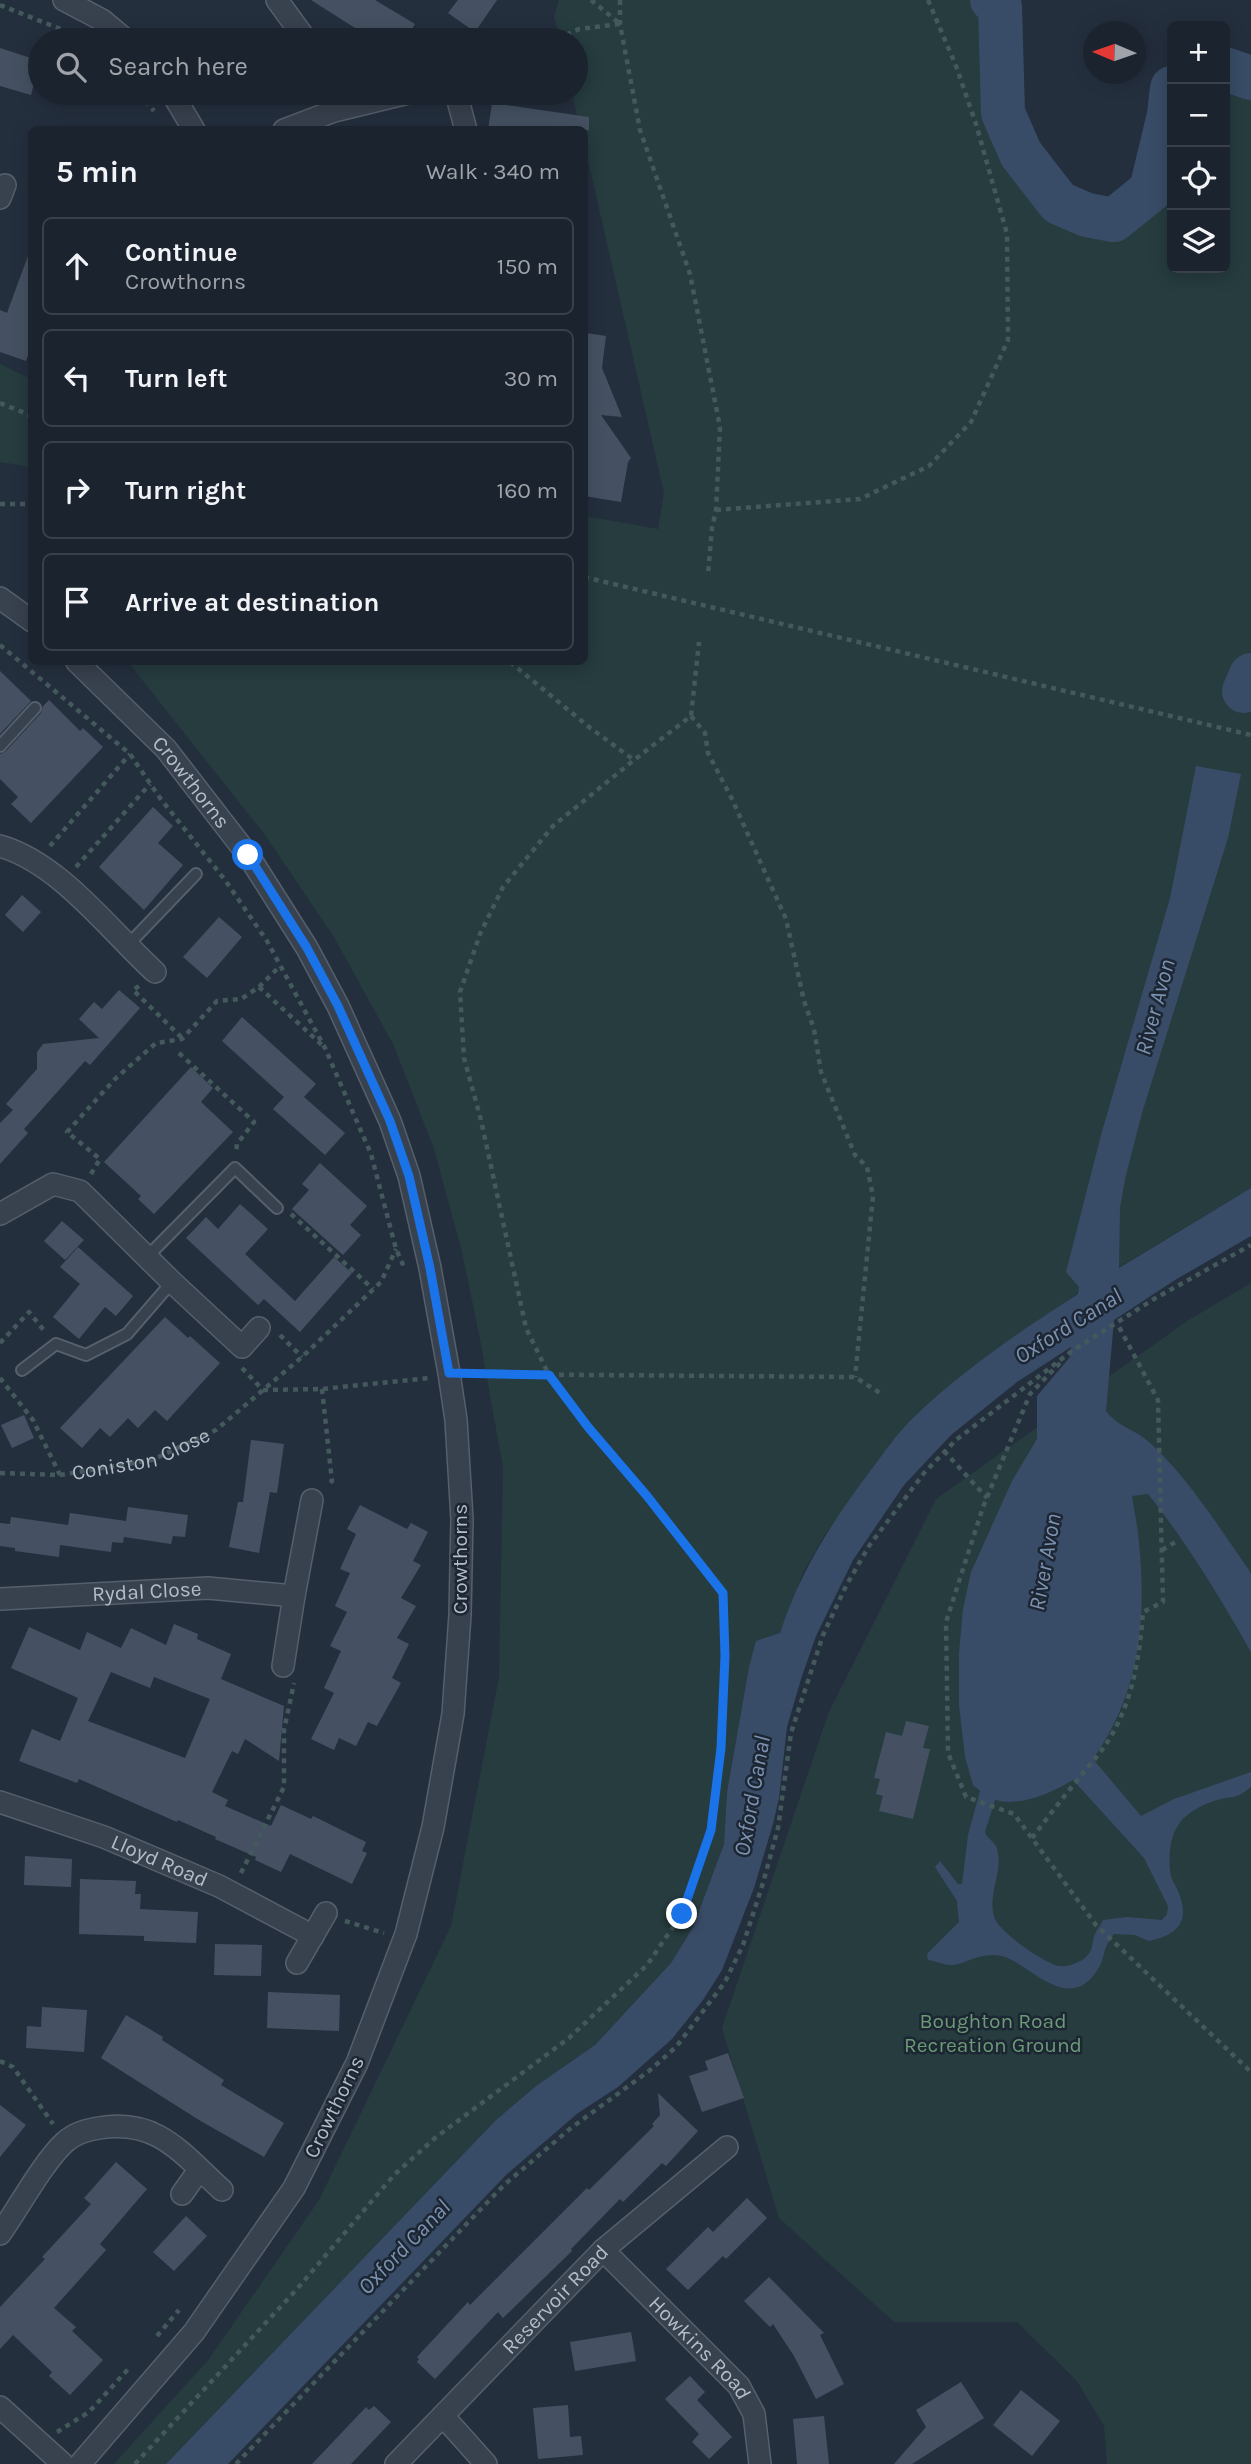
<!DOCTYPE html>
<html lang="en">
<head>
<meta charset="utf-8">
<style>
  body { margin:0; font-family:Karla,sans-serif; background:#242b36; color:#f1f3f6 }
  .controls { position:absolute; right:21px; top:21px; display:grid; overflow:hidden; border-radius:10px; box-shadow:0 4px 18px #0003 }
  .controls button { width:63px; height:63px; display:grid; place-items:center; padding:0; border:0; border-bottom:2px solid #39404a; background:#1b232e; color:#f1f3f6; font:35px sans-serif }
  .compass { position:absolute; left:1083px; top:21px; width:63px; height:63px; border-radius:50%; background:#1b232e; box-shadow:0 4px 18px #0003; rotate:272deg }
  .stop { position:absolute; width:21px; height:21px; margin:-16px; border:5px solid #1a73e8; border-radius:50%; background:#fff }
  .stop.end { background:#1a73e8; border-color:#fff; box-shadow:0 2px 7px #0008 }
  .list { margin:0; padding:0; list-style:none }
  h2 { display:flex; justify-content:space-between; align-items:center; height:91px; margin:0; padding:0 28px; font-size:30px }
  h2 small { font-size:23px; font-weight:400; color:#a0a4aa }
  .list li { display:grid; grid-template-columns:46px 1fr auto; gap:21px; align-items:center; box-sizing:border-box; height:98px; margin:0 14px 14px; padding:0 14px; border:2px solid #39404a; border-radius:10px }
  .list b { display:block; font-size:26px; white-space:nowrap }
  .list p { margin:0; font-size:23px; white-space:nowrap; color:#a0a4aa }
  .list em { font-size:23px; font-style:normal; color:#a0a4aa }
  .icon { flex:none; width:38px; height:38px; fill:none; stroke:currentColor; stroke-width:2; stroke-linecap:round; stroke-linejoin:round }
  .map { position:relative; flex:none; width:1251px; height:2464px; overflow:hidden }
  .search { position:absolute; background:#1b232e; box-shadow:0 4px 18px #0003; left:28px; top:28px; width:560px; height:77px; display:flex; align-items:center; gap:18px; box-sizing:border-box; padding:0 24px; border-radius:38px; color:#a0a4aa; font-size:26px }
  .panel { position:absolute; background:#1b232e; box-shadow:0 4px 18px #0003; left:28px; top:126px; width:560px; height:539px; border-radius:10px }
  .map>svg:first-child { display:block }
  .green { fill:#263c3f }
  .water { fill:#394c67; fill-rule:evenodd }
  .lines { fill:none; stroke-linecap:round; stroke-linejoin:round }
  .river { stroke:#394c67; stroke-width:44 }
  .building { fill:#455162; fill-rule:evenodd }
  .service-casing { stroke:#565f6c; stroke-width:14 }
  .minor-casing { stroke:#565f6c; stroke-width:24 }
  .path { stroke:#44595c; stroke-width:4.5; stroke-dasharray:5 5; stroke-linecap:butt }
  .service { stroke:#38414e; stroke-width:10 }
  .minor { stroke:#38414e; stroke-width:21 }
  .route { stroke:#1a73e8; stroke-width:9 }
  .labels { text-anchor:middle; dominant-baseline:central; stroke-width:5; stroke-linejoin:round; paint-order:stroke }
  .street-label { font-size:21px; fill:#b4bcc9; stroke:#1d2633 }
  .park-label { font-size:21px; fill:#6b9a76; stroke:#1d2633 }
  .water-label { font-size:23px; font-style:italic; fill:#7c92b1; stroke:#1d2633 }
</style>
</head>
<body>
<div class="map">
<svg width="1251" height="2464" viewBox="0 0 1251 2464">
  <rect width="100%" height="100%" fill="#242f3e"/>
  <g class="green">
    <polygon points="559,0 992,0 1000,7 1003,113 1021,154 1059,203 1087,215 1114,220 1151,190 1169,115 1172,88 1172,268 1225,268 1225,69 1251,78 1251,1188 1093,1283 993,1352 944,1390 913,1418 889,1446 824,1536 804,1571 780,1633 749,1667 727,1792 724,1844 693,1927 671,1963 595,2045 536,2086 496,2120 166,2464 114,2464 209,2359 319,2200 451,1926 499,1677 503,1468 480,1339 462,1252 434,1149 394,1046 334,937 265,835 128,662 584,662 585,516 658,529 664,493 585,147 584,130 580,129 572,93 576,93 576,40 560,40 554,16"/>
    <polygon points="0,364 31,379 31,467 0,462"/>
    <polygon points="1251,1283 1251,2464 1107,2464 1104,2426 1077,2381 1017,2322 894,2322 779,2218 722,2028 828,1714 936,1499 1187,1321"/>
  </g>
  <path class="water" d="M1196,766L1241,774L1228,838L1142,1113L1125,1179L1120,1208L1119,1268L1251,1188V1236L1175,1280L1114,1320L1106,1411C1119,1428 1135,1429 1149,1442C1187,1476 1220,1529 1249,1570L1251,1575V1652C1220,1597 1187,1543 1148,1494L1132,1496C1134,1511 1138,1527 1139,1543C1147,1622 1139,1694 1093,1759L1141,1816L1174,1799L1251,1772V1787C1247,1790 1242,1794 1237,1796C1232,1798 1226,1797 1221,1799C1207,1802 1187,1812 1179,1824C1169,1838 1168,1860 1171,1877C1173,1882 1176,1886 1178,1891C1191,1921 1178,1935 1149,1941L1135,1935L1114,1934C1101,1948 1107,1960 1093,1976C1064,2011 1027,1962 1002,1956C979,1951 961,1967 949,1965C942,1964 935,1961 928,1960L927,1954L959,1922L957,1901L935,1867L940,1861L958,1884H962L968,1835L980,1791L973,1785L965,1757L959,1705V1653L963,1609L971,1572L1012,1481L1037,1439V1396L1070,1357L1071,1347L1017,1382L951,1435L904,1485L853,1560L816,1636L801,1679L787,1727L779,1798L773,1824L754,1888L722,1970L703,2000L672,2039L618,2087L578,2113L507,2174L228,2464H166L496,2120L536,2086L595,2045L671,1963L693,1927L724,1844L727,1792L749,1667L756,1641L780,1633C799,1574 831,1523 868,1474C883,1454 897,1433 915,1416C964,1369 1022,1330 1078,1294L1079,1287L1066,1272L1101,1135L1170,898ZM1073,1780L1144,1858L1168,1906L1167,1914L1162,1920L1127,1917L1103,1920C1101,1925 1097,1929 1095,1934C1091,1944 1094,1950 1085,1958C1078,1963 1068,1967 1059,1966C1044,1963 1001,1933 995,1919C986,1896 1004,1872 997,1849C995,1841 987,1839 985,1832L995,1800C1021,1807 1051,1793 1073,1780Z"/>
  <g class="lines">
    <g class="river">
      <polyline points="992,0 1000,7 1003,113 1021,154 1059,203 1087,215 1114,220 1151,190 1169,115 1172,88"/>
      <polyline points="1225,69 1251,78"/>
      <polyline points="1244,691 1251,675"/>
    </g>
  </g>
  <g class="building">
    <polygon points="311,0 375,0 415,24 405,40 368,40 353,31 355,28"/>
    <polygon points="458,0 497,0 475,32 448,13"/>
    <polygon points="0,48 40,61 31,95 0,86"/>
    <polygon points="492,103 589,117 589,130 488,130"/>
    <polygon points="29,253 32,254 32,344 26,361 0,352 0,310 7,313"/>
    <polygon points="584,327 587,333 606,336 602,368 622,417 601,415 631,458 628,462 621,502 584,496"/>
    <polygon points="0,671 31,701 0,734"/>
    <polygon points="49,700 80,731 83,728 103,747 31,823 11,804 18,797 0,779 0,754 6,751 41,713 43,706"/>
    <polygon points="153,807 173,826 158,843 183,865 144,910 99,867"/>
    <polygon points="22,895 41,912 23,932 5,915"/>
    <polygon points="219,917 242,937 207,978 183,957"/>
    <polygon points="119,990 140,1008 90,1065 85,1061 24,1129 28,1133 0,1164 0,1123 13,1110 6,1104 37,1069 37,1052 43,1044 99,1038 79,1019 94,1002 102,1009"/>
    <polygon points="242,1017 316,1084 304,1097 345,1133 325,1155 273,1109 284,1097 222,1041"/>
    <polygon points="191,1067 213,1088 201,1102 233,1132 154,1214 138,1199 141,1196 104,1162"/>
    <polygon points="320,1163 367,1206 350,1225 361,1235 343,1255 292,1209 309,1190 302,1184"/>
    <polygon points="240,1204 268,1229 245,1254 295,1301 334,1257 352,1273 300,1332 264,1299 258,1305 186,1238 206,1217 218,1229"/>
    <polygon points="62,1221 84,1240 65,1260 44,1241"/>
    <polygon points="78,1247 133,1296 116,1316 105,1307 79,1339 53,1317 80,1284 60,1267"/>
    <polygon points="165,1317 188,1338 190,1336 220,1363 167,1421 155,1410 138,1428 128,1418 110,1437 100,1428 82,1448 60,1428"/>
    <polygon points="24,1415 34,1438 12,1448 1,1425"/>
    <polygon points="251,1440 284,1444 277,1493 270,1492 259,1553 229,1547 238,1502 243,1502"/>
    <polygon points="360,1505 407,1529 411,1523 428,1532 413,1561 421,1565 401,1598 416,1606 397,1638 409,1644 392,1678 401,1683 377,1726 368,1722 356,1746 339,1738 334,1750 311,1739 334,1693 324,1688 341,1651 330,1646 347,1612 335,1606 350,1573 340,1569 356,1534 347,1529"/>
    <polygon points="128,1507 188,1515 185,1537 173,1536 171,1544 124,1537 123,1543 112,1542 111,1552 60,1545 59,1557 15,1551 15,1548 0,1546 0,1523 10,1524 11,1517 68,1525 70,1513 126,1521"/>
    <path d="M174,1624L198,1634L197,1639L231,1654L221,1679L284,1706L279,1761L245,1739L238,1754L232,1751L212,1792L228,1800L225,1806L271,1826L281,1805L311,1819L313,1816L366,1842L362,1851L367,1853L352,1884L290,1854L281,1872L255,1860L256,1857L215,1839L216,1837L178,1820L177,1822L79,1779L77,1783L19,1761L32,1729L60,1741L78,1698L11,1668L29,1627L80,1650L87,1632L121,1648L131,1628L166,1645ZM111,1672L150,1688L154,1677L210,1699L185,1758L88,1721Z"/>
    <polygon points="906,1721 929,1726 923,1748 930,1749 913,1819 879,1811 883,1796 876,1794 880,1779 874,1778 886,1732 902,1736"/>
    <polygon points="25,1856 72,1859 71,1887 24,1885"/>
    <polygon points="80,1879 136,1881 135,1894 141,1894 140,1909 198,1912 196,1943 144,1941 144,1936 79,1934"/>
    <polygon points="215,1944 262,1945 261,1976 214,1975"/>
    <polygon points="268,1992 340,1995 339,2031 267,2028"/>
    <polygon points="42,2007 87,2010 84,2052 26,2048 27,2026 41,2027"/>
    <polygon points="126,2015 163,2037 162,2040 224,2080 221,2085 284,2123 264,2157 199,2120 101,2058"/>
    <polygon points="728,2053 744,2098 702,2112 689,2076 708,2070 705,2061"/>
    <polygon points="658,2093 698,2131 666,2166 662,2163 623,2202 620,2199 571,2249 572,2251 503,2318 498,2312 435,2379 417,2362 419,2359 417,2357 468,2302 470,2305 587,2188 589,2190 654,2126 652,2124 660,2115"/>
    <polygon points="0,2105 26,2125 0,2157"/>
    <polygon points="116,2162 147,2189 100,2244 106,2250 54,2308 76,2327 72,2331 103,2360 70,2395 49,2376 52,2372 13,2335 0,2349 0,2307 45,2259 42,2257 91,2204 84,2198"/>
    <polygon points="747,2198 767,2218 726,2259 723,2256 688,2290 666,2269 708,2227 713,2232"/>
    <polygon points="186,2216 207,2236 174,2271 153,2252"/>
    <polygon points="769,2277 824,2333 820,2335 844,2384 816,2399 794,2356 773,2324 770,2327 744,2301"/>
    <polygon points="631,2332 636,2361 575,2371 570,2342"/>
    <polygon points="690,2376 705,2392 697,2400 732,2437 709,2459 692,2442 699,2434 665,2399"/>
    <polygon points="961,2382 984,2418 912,2464 894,2464 926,2427 916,2410"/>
    <polygon points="1021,2390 1060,2421 1032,2456 993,2425"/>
    <polygon points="568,2405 570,2437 581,2436 583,2455 538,2459 533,2408"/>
    <polygon points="374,2406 391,2422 351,2464 312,2464 366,2407 369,2410"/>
    <polygon points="824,2416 829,2464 797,2464 793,2419"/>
  </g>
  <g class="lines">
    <defs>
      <g id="service">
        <polyline points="0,746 35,708"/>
        <polyline points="127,946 196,874"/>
        <polyline points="148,1256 235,1168 277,1208"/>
        <polyline points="22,1370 56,1344 86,1355 127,1334 172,1282"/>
      </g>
      <g id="minor">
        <polyline points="64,0 102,20 126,40"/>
        <polyline points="277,0 306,40"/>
        <polyline points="172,93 194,130"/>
        <polyline points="456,93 466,130"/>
        <polyline points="284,130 334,111 408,93"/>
        <polyline points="0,198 5,185"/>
        <polyline points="0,598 32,621"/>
        <path id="s2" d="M77,662L166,749L248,855L307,948L338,1006L390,1121L409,1176L430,1268L449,1373L456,1420L462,1519L460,1615L453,1714L433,1827L406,1934L357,2063L294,2188L194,2332L80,2464"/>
        <path d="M0,846C60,863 109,930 155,972"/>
        <polyline points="0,1214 53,1184 80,1191 172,1282 242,1347 259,1328"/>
        <path id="s3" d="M0,1599L208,1588L294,1596L312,1500"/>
        <polyline points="283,1666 294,1596"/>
        <path id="s4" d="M0,1802L104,1837L219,1886L313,1936"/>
        <polyline points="297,1963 326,1913"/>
        <polyline points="182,2194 199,2170"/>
        <path d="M0,2234C18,2209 43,2162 65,2142C75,2133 86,2130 99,2128C158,2118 182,2154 222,2190"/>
        <path id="s5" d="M603,2250L739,2386L754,2414L760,2464"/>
        <polyline points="0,2407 63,2464"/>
        <polyline points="443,2416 486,2464"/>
        <path id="s6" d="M396,2464L603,2250L727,2147"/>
      </g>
    </defs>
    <use href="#service" class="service-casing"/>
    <use href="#minor" class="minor-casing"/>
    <g class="path">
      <polyline points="591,0 619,23"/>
      <polyline points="620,0 620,24 640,130 690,274 720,427 716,510 712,528 708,574"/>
      <polyline points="0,5 68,32 79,40"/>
      <polyline points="559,40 559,38 579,29 620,24"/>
      <polyline points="139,93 154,111"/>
      <polyline points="0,403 32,416"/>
      <polyline points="0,504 32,504"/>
      <polyline points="716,510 860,499 929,466 971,422 1008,340 1007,234 976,124 956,66 928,0"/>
      <polyline points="584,577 1251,735"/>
      <polyline points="0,645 130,754 160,798 225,880 267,941 325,1048 371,1154 396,1249 404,1267"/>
      <polyline points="510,662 589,727 634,760"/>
      <polyline points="691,716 705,733 708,753 732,799 786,919 804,1001 814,1029 821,1072 855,1155 867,1167 873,1196 855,1377"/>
      <polyline points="50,846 130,754"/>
      <polyline points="76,867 150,784"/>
      <polyline points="139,986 133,990 182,1038"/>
      <polyline points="259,987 322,1045"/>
      <polyline points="179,1053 254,1122 237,1144 236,1154"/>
      <polyline points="91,1174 100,1159 67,1132 115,1079 156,1043 182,1039 217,1001 241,999 259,987 280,966"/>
      <polyline points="291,1214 373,1289"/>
      <polyline points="280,1335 302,1357"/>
      <polyline points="0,1343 29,1312 46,1333"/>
      <polyline points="1060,1363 1030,1394 983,1507 946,1622 948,1753 966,1797 1014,1814 1096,1925 1251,2072"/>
      <polyline points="242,1368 263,1390"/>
      <polyline points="469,1374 855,1377 880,1393"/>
      <polyline points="0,1378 33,1420 60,1475"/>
      <polyline points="322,1389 332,1481 328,1485"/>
      <polyline points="263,1390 322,1389 429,1378"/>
      <polyline points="944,1451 987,1498"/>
      <path id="s1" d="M0,1473L60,1475L152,1460L216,1430L302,1357L381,1282L396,1249"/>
      <polyline points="1162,1550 1179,1540"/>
      <path d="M1032,1838C1046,1820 1060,1801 1075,1783C1087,1767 1101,1754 1111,1736C1133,1699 1140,1654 1143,1612L1163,1602L1158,1400L1117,1323"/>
      <polyline points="241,1873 284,1787 284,1730 294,1683"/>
      <polyline points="345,1921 384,1933"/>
      <polyline points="0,2061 13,2067 53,2124"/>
      <polyline points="157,2336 179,2310"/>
      <polyline points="57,2432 89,2412 131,2366"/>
      <polyline points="135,2464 297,2289 394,2175 435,2138 569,2038 647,1965 682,1914 711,1830 721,1748 725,1656 723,1593 647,1496 588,1428 549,1375 526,1328 481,1120 464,1058 460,992 480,934 503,887 553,826 634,760 691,716 699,642"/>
      <polyline points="236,2464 504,2185 571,2128 649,2071 676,2047 725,1982 743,1945 763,1883 778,1828 791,1733 823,1635 846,1586 869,1546 924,1473 956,1440 1072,1351 1154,1299 1251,1245"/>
    </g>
    <use href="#service" class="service"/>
    <use href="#minor" class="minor"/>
  </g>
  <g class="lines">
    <polyline class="route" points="248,855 307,948 338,1006 390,1121 409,1176 430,1268 449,1373 549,1375 588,1427 647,1496 723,1593 725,1656 721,1748 711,1830 682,1914"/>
  </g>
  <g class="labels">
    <g class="street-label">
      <text stroke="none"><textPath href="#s2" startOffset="166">Crowthorns</textPath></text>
      <text stroke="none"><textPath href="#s1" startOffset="144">Coniston Close</textPath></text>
      <text transform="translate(460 1559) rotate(-90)">Crowthorns</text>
      <text stroke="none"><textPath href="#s3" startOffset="147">Rydal Close</textPath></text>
      <text stroke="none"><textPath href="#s4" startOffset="170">Lloyd Road</textPath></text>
      <text transform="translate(334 2107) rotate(-64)">Crowthorns</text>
      <text stroke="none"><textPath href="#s6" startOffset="229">Reservoir Road</textPath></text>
      <text stroke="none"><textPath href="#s5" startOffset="138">Howkins Road</textPath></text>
    </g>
    <g class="park-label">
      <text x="993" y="2021">Boughton Road<tspan x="993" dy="24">Recreation Ground</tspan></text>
    </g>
    <g class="water-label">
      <text transform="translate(1155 1007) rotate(-75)">River Avon</text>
      <text transform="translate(1068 1326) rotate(-32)">Oxford Canal</text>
      <text transform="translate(1045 1562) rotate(-80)">River Avon</text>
      <text transform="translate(752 1796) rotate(-80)">Oxford Canal</text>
      <text transform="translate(404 2247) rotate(-46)">Oxford Canal</text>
    </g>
  </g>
</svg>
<div class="controls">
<button>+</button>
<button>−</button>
<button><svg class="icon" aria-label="locate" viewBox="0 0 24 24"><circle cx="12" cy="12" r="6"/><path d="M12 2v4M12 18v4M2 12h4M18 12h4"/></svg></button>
<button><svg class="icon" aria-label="layers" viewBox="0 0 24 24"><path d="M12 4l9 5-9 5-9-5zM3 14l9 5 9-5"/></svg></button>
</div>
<svg class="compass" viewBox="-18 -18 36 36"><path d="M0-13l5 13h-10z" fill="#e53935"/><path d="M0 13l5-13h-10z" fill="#a0a4aa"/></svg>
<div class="stop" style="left:248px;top:855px"></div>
<div class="stop end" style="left:682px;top:1914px"></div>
<div class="search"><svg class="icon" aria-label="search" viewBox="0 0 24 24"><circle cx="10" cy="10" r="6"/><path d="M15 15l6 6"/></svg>Search here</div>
<section class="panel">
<h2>5 min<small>Walk · 340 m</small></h2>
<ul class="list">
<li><svg class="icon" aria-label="ahead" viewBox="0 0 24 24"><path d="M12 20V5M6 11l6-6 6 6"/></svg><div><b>Continue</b><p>Crowthorns</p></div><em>150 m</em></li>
<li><svg class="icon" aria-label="left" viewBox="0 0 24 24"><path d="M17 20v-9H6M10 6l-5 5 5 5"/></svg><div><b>Turn left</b></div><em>30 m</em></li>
<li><svg class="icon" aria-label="right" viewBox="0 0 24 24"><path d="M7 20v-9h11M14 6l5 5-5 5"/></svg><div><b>Turn right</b></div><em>160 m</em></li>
<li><svg class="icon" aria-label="arrive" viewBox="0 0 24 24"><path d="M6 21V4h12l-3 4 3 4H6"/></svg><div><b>Arrive at destination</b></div></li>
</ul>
</section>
</div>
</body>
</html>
